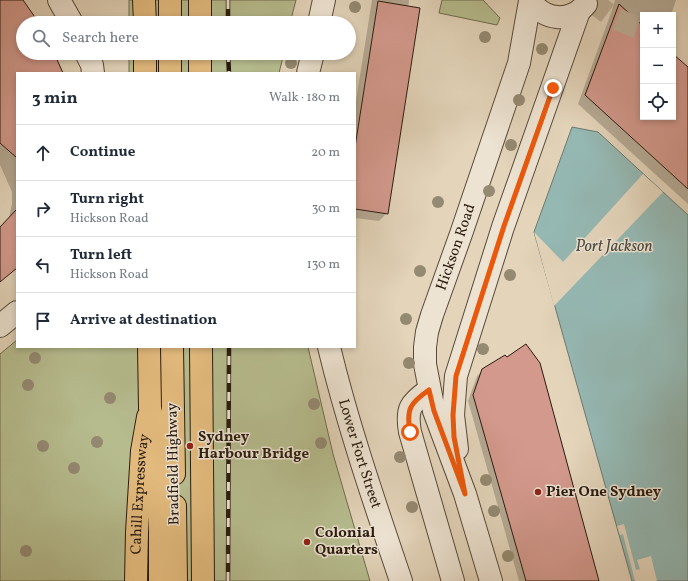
<!DOCTYPE html>
<html lang="en">
<head>
<meta charset="utf-8">
<style>
  body { margin:0; font-family:Vollkorn,serif; background:#f2f2f3; color:#1f2937 }
  .controls { position:absolute; right:12px; top:12px; display:grid; overflow:hidden; border-radius:0px; box-shadow:0 2px 6px #0003 }
  .controls button { width:36px; height:36px; display:grid; place-items:center; padding:0; border:0; border-bottom:1px solid #e0e1e3; background:#fff; color:#1f2937; font:20px sans-serif }
  .stop { position:absolute; width:12px; height:12px; margin:-9px; border:3px solid #ea580c; border-radius:50%; background:#fff }
  .stop.end { background:#ea580c; border-color:#fff; box-shadow:0 1px 4px #0008 }
  .list { margin:0; padding:0; list-style:none }
  h2 { display:flex; justify-content:space-between; align-items:center; height:52px; margin:0; padding:0 16px; font-size:17px }
  h2 small { font-size:13px; font-weight:400; color:#747a83 }
  .list li { display:grid; grid-template-columns:26px 1fr auto; gap:12px; align-items:center; box-sizing:border-box; height:56px; padding:0 16px; border-top:1px solid #e0e1e3 }
  .list b { display:block; font-size:15px; white-space:nowrap }
  .list p { margin:0; font-size:13px; white-space:nowrap; color:#747a83 }
  .list em { font-size:13px; font-style:normal; color:#747a83 }
  .icon { flex:none; width:22px; height:22px; fill:none; stroke:currentColor; stroke-width:2; stroke-linecap:round; stroke-linejoin:round }
  .map { position:relative; flex:none; width:688px; height:581px; overflow:hidden }
  .search { position:absolute; background:#fff; box-shadow:0 2px 6px #0003; left:16px; top:16px; width:340px; height:44px; display:flex; align-items:center; gap:10px; box-sizing:border-box; padding:0 14px; border-radius:22px; color:#747a83; font-size:15px }
  .panel { position:absolute; background:#fff; box-shadow:0 2px 6px #0003; left:16px; top:72px; width:340px; height:276px; border-radius:0px }
  .map>svg:first-child { display:block }
  .green { fill:#b6bc8e; stroke:#706c4e }
  .water { fill:#95b8b3; stroke:#6a7971 }
  .pier { fill:#e3d4ba }
  .shadow { fill:#0003 }
  .building { fill:#d3998d; stroke:#2a1b0f }
  .lines { fill:none; stroke-linecap:round; stroke-linejoin:round }
  .minor-tunnel { stroke:#beaf98; stroke-width:22; stroke-dasharray:22 11; stroke-linecap:butt }
  .minor-casing { stroke:#58493a; stroke-width:24 }
  .highway-casing { stroke:#2a1b0f; stroke-width:24 }
  .minor { stroke:#ede3d2; stroke-width:22 }
  .highway { stroke:#e2ba7d; stroke-width:22 }
  .rail-casing { stroke:#2a1b0f; stroke-width:4.5 }
  .rail { stroke:#ede3d2; stroke-width:3; stroke-dasharray:9; stroke-linecap:butt }
  .tree { fill:#948971 }
  .route { stroke:#ea580c; stroke-width:5 }
  .poi-dot { fill:#8f2418; stroke:#ede3d2; stroke-width:1.5 }
  .labels { text-anchor:middle; dominant-baseline:central; stroke-width:3; stroke-linejoin:round; paint-order:stroke }
  .street-label { font-size:15px; fill:#2a1b0f; stroke:#ede3d2 }
  .poi-label { font-size:15px; font-weight:bold; fill:#2a1b0f; stroke:#ede3d2; text-anchor:start }
  .water-label { font-size:16px; font-style:italic; fill:#4a4a40; stroke:#ede3d2 }
</style>
</head>
<body>
<div class="map">
<svg width="688" height="581" viewBox="0 0 688 581">
  <rect width="100%" height="100%" fill="#e3d4ba"/>
  <filter id="stains"><feTurbulence type="fractalNoise" baseFrequency=".005" numOctaves="4"/><feColorMatrix values="0 0 0 0 .2 0 0 0 0 .09 0 0 0 0 .02 0 0 0 .5 -.17"/></filter>
  <radialGradient id="worn" r=".72"><stop offset=".6" stop-color="#630" stop-opacity="0"/><stop offset="1" stop-color="#630" stop-opacity=".3"/></radialGradient>
  <g class="green">
    <polygon points="129,0 296,0 290,23 129,23"/>
    <polygon points="442,0 483,0 500,18 497,25 439,13"/>
    <polygon points="129,53 284,53 279,73 129,73"/>
    <polygon points="17,340 17,347 308,347 333,454 370,581 0,581 0,354"/>
  </g>
  <polygon class="water" points="572,127 598,132 688,215 688,581 632,581 534,232"/>
  <g class="pier">
    <polygon points="643,174 663,192 554,306 534,232 563,262"/>
    <polygon points="624,524 636,570 640,569 637,560 651,556 657,581 635,581 623,534 620,535 617,526"/>
  </g>
  <g class="shadow">
    <polygon points="0,0 22,0 38,23 23,23 23,53 53,53 61,73 17,73 17,268 0,282 0,227 9,217 12,204 12,192 0,165"/>
    <polygon points="372,0 409,0 387,213 379,221 355,218 355,107"/>
    <polygon points="615,0 676,0 671,15 643,15 643,117 673,117 673,55 688,69 688,204 578,104 611,13"/>
    <polygon points="483,370 598,581 519,581 468,401 477,376"/>
  </g>
  <g class="building">
    <polygon points="0,0 23,0 39,23 23,23 23,53 54,53 63,73 17,73 17,158 0,143"/>
    <polygon points="378,1 420,8 388,214 355,209 355,147"/>
    <polygon points="619,4 643,26 643,117 673,117 673,54 688,67 688,189 585,95"/>
    <polygon points="17,209 17,268 0,282 0,227"/>
    <polygon points="526,344 540,363 599,581 526,581 473,395 482,369 505,355 507,357"/>
  </g>
  <g class="lines">
    <polyline class="minor-tunnel" points="590,0 614,18 643,30"/>
    <defs>
      <g id="minor">
        <polyline points="59,0 72,23"/>
        <path d="M530,0C543,20 570,24 586,4"/>
        <polyline points="319,23 324,0"/>
        <polyline points="86,53 92,65 93,73"/>
        <polyline points="308,73 313,53"/>
        <polyline points="0,326 17,312"/>
        <path id="s1" d="M329,347C348,426 375,504 401,581"/>
        <path d="M429,390C410,403 406,409 410,432L453,581"/>
        <polyline points="457,449 453,415 456,376 503,227 579,11"/>
        <path id="s2" d="M491,581L465,494L434,411L425,364V347L427,332L432,315L461,234L519,63L530,1"/>
      </g>
      <g id="highway">
        <polyline points="144,0 145,23"/>
        <polyline points="170,0 170,23"/>
        <polyline points="200,0 200,23"/>
        <polyline points="145,53 145,73"/>
        <polyline points="170,53 170,73"/>
        <polyline points="200,53 200,73"/>
        <polyline points="149,347 150,408 160,453 160,581"/>
        <polyline points="172,347 174,474"/>
        <polyline points="201,347 203,581"/>
        <polyline points="175,506 176,581"/>
        <path id="s3" d="M136,581L137,532L142,451L148,417"/>
      </g>
    </defs>
    <use href="#minor" class="minor-casing"/>
    <use href="#highway" class="highway-casing"/>
    <use href="#minor" class="minor"/>
    <use href="#highway" class="highway"/>
    <defs>
      <g id="rail">
        <polyline points="228,0 228,23"/>
        <polyline points="228,53 229,73"/>
        <polyline points="228,581 229,347"/>
      </g>
    </defs>
    <use href="#rail" class="rail-casing"/>
    <use href="#rail" class="rail"/>
  </g>
  <g class="tree">
    <circle cx="355" cy="7" r="6"/>
    <circle cx="485" cy="37" r="6"/>
    <circle cx="542" cy="49" r="6"/>
    <circle cx="291" cy="63" r="6"/>
    <circle cx="519" cy="100" r="6"/>
    <circle cx="511" cy="145" r="6"/>
    <circle cx="489" cy="191" r="6"/>
    <circle cx="438" cy="202" r="6"/>
    <circle cx="420" cy="271" r="6"/>
    <circle cx="510" cy="275" r="6"/>
    <circle cx="406" cy="319" r="6"/>
    <circle cx="483" cy="349" r="6"/>
    <circle cx="35" cy="358" r="6"/>
    <circle cx="409" cy="363" r="6"/>
    <circle cx="28" cy="385" r="6"/>
    <circle cx="110" cy="398" r="6"/>
    <circle cx="314" cy="404" r="6"/>
    <circle cx="97" cy="442" r="6"/>
    <circle cx="321" cy="443" r="6"/>
    <circle cx="43" cy="446" r="6"/>
    <circle cx="400" cy="457" r="6"/>
    <circle cx="74" cy="468" r="6"/>
    <circle cx="486" cy="480" r="6"/>
    <circle cx="412" cy="507" r="6"/>
    <circle cx="494" cy="511" r="6"/>
    <circle cx="26" cy="551" r="6"/>
    <circle cx="508" cy="556" r="6"/>
  </g>
  <g class="lines">
    <path class="route" d="M410,432C406,409 410,403 429,390L434,411L465,494L454,437L453,415L456,376L504,226L553,88"/>
  </g>
  <g class="poi-dot">
    <circle cx="190" cy="446" r="4"/>
    <circle cx="538" cy="492" r="4"/>
    <circle cx="307" cy="542" r="4"/>
  </g>
  <g class="labels">
    <g class="street-label">
      <text stroke="none"><textPath href="#s2" startOffset="349">Hickson Road</textPath></text>
      <text stroke="none"><textPath href="#s1" startOffset="111">Lower Fort Street</textPath></text>
      <text transform="translate(174 464) rotate(-91)">Bradfield Highway</text>
      <text stroke="none"><textPath href="#s3" startOffset="87">Cahill Expressway</textPath></text>
    </g>
    <g class="poi-label">
      <text x="198" y="437">Sydney<tspan x="198" dy="17">Harbour Bridge</tspan></text>
      <text x="546" y="492">Pier One Sydney</text>
      <text x="315" y="533">Colonial<tspan x="315" dy="17">Quarters</tspan></text>
    </g>
    <g class="water-label">
      <text x="614" y="247">Port Jackson</text>
    </g>
  </g>
  <rect width="100%" height="100%" filter="url(#stains)"/>
  <rect width="100%" height="100%" fill="url(#worn)"/>
</svg>
<div class="controls">
<button>+</button>
<button>−</button>
<button><svg class="icon" aria-label="locate" viewBox="0 0 24 24"><circle cx="12" cy="12" r="6"/><path d="M12 2v4M12 18v4M2 12h4M18 12h4"/></svg></button>
</div>
<div class="stop" style="left:410px;top:432px"></div>
<div class="stop end" style="left:553px;top:88px"></div>
<div class="search"><svg class="icon" aria-label="search" viewBox="0 0 24 24"><circle cx="10" cy="10" r="6"/><path d="M15 15l6 6"/></svg>Search here</div>
<section class="panel">
<h2>3 min<small>Walk · 180 m</small></h2>
<ul class="list">
<li><svg class="icon" aria-label="ahead" viewBox="0 0 24 24"><path d="M12 20V5M6 11l6-6 6 6"/></svg><div><b>Continue</b></div><em>20 m</em></li>
<li><svg class="icon" aria-label="right" viewBox="0 0 24 24"><path d="M7 20v-9h11M14 6l5 5-5 5"/></svg><div><b>Turn right</b><p>Hickson Road</p></div><em>30 m</em></li>
<li><svg class="icon" aria-label="left" viewBox="0 0 24 24"><path d="M17 20v-9H6M10 6l-5 5 5 5"/></svg><div><b>Turn left</b><p>Hickson Road</p></div><em>130 m</em></li>
<li><svg class="icon" aria-label="arrive" viewBox="0 0 24 24"><path d="M6 21V4h12l-3 4 3 4H6"/></svg><div><b>Arrive at destination</b></div></li>
</ul>
</section>
</div>
</body>
</html>
